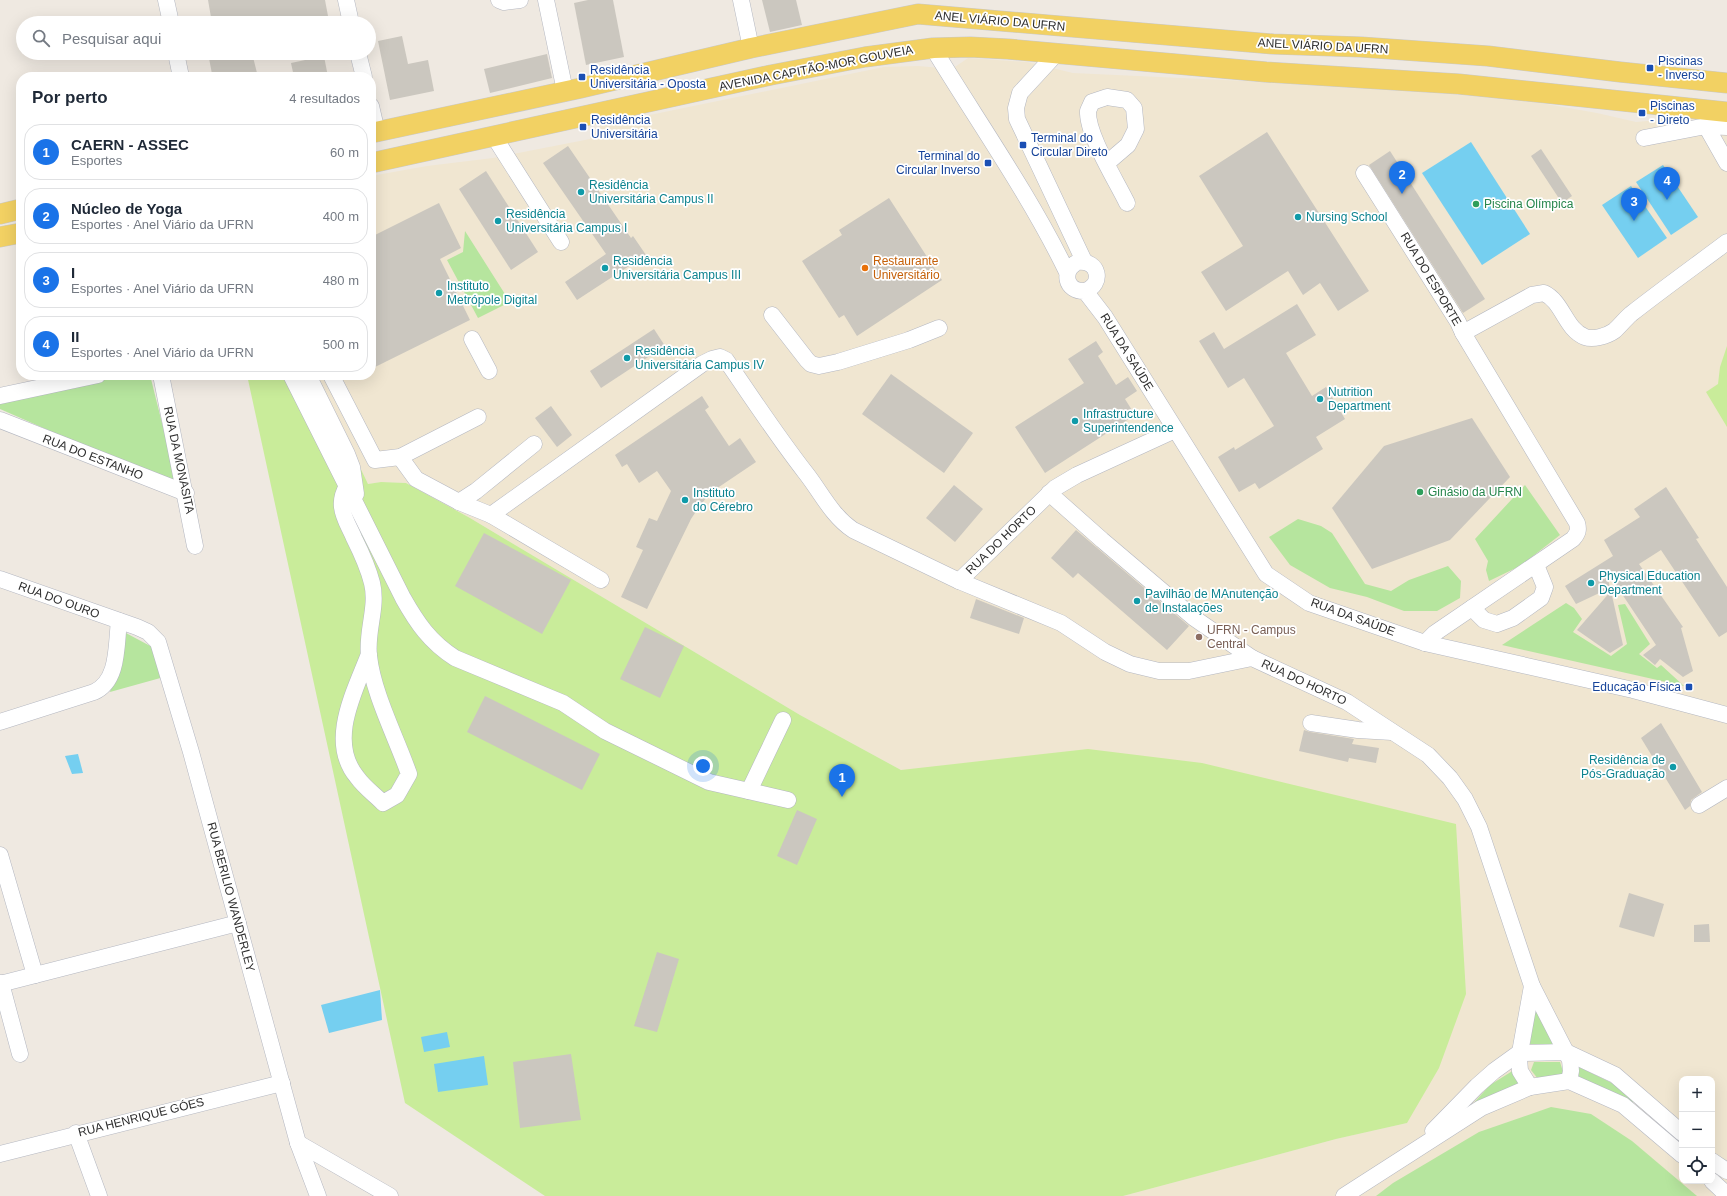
<!DOCTYPE html>
<html lang="pt">
<head>
<meta charset="utf-8">
<style>
  body { margin:0; font-family:Arial,sans-serif; background:#f6f6f7; color:#1f2937 }
  .controls { position:absolute; right:12px; bottom:12px; display:grid; overflow:hidden; border-radius:8px; box-shadow:0 4px 16px #0002 }
  .controls button { width:36px; height:36px; display:grid; place-items:center; padding:0; border:0; border-bottom:1px solid #e0e1e3; background:#fff; color:#1f2937; font:20px sans-serif }
  .you { position:absolute; left:703px; top:766px; width:14px; height:14px; margin:-10px; border:3px solid #fff; border-radius:50%; background:#1a73e8; box-shadow:0 0 0 6px #1a73e833 }
  .badge { display:grid; place-items:center; width:26px; height:26px; border-radius:50%; background:#1a73e8; color:#fff; font-size:13px; font-weight:700 }
  .pin { position:absolute; translate:-50% -33px; filter:drop-shadow(0 1px 2px #0008) }
  .pin::after { content:''; position:absolute; top:21px; width:14px; height:12px; background:inherit; clip-path:polygon(0 0,100% 0,50% 100%) }
  .list { margin:0; padding:0; list-style:none }
  h2 { display:flex; justify-content:space-between; align-items:center; height:52px; margin:0; padding:0 16px; font-size:17px }
  h2 small { font-size:13px; font-weight:400; color:#747a83 }
  .list li { display:grid; grid-template-columns:26px 1fr auto; gap:12px; align-items:center; box-sizing:border-box; height:56px; margin:0 8px 8px; padding:0 8px; border:1px solid #e0e1e3; border-radius:16px }
  .list b { display:block; font-size:15px; white-space:nowrap }
  .list p { margin:0; font-size:13px; white-space:nowrap; color:#747a83 }
  .list em { font-size:13px; font-style:normal; color:#747a83 }
  .icon { flex:none; width:22px; height:22px; fill:none; stroke:currentColor; stroke-width:2; stroke-linecap:round; stroke-linejoin:round }
  .map { position:relative; flex:none; width:1727px; height:1196px; overflow:hidden }
  .search { position:absolute; background:#fff; box-shadow:0 4px 16px #0002; left:16px; top:16px; width:360px; height:44px; display:flex; align-items:center; gap:10px; box-sizing:border-box; padding:0 14px; border-radius:22px; color:#747a83; font-size:15px }
  .panel { position:absolute; background:#fff; box-shadow:0 4px 16px #0002; left:16px; top:72px; width:360px; height:308px; border-radius:16px }
  .map>svg:first-child { display:block }
  .education { fill:#f0e6d1; fill-rule:evenodd }
  .green { fill:#b6e59e }
  .pitch { fill:#c9ec9a }
  .water { fill:#75cff0 }
  .building { fill:#cbc7bf }
  .lines { fill:none; stroke-linecap:round; stroke-linejoin:round }
  .minor-casing { stroke:#b4b7c1; stroke-width:17 }
  .major-casing { stroke:#c9c9c9; stroke-width:21 }
  .minor { stroke:#fff; stroke-width:16 }
  .major { stroke:#f2d163; stroke-width:20 }
  .transit-dot { fill:#1a4fb4; stroke:#fff; stroke-width:1.5 }
  .culture-dot { fill:#0f9aa8; stroke:#fff; stroke-width:1.5 }
  .leisure-dot { fill:#2e9e5b; stroke:#fff; stroke-width:1.5 }
  .food-dot { fill:#e8710a; stroke:#fff; stroke-width:1.5 }
  .education-dot { fill:#8d6e63; stroke:#fff; stroke-width:1.5 }
  .labels { text-anchor:middle; dominant-baseline:central; stroke-width:3.5; stroke-linejoin:round; paint-order:stroke }
  .street-label { font-size:12px; fill:#2e2e2e; stroke:#fff }
  .transit-label { font-size:12px; fill:#164399; stroke:#fff; text-anchor:start }
  .culture-label { font-size:12px; fill:#0d838f; stroke:#fff; text-anchor:start }
  .leisure-label { font-size:12px; fill:#27864d; stroke:#fff; text-anchor:start }
  .food-label { font-size:12px; fill:#c56008; stroke:#fff; text-anchor:start }
  .education-label { font-size:12px; fill:#785e54; stroke:#fff; text-anchor:start }
</style>
</head>
<body>
<div class="map">
<svg width="1727" height="1196" viewBox="0 0 1727 1196">
  <rect width="100%" height="100%" fill="#efe9e1"/>
  <path class="education" d="M968,58L1027,62L1073,73L1375,87L1529,101L1597,113L1636,122L1681,118L1727,122V1196H1123L1336,1139L1407,1123L901,770L800,715L470,518L406,483L381,482L368,484L316,375H371V176L427,166L493,158L590,139L601,125L884,67L918,66L952,69ZM1682,1079H1712V1181H1682Z"/>
  <g class="green">
    <polygon points="465,231 510,302 478,318 447,260 463,252"/>
    <polygon points="119,375 150,375 178,487 0,409 0,399"/>
    <polygon points="1525,485 1560,535 1520,566 1489,581 1486,570 1488,561 1475,539"/>
    <polygon points="1298,519 1321,526 1332,533 1365,584 1391,591 1409,580 1448,566 1461,581 1460,598 1437,611 1404,611 1367,597 1330,588 1290,565 1269,537"/>
    <polygon points="1566,603 1574,608 1582,619 1573,632 1611,656 1627,644 1618,605 1625,604 1650,644 1639,654 1657,668 1661,665 1684,686 1502,645"/>
    <polygon points="124,632 154,648 164,677 110,692"/>
    <polygon points="1534,995 1553,1045 1530,1044"/>
    <polygon points="1534,1062 1560,1062 1564,1075 1538,1079 1531,1070"/>
    <polygon points="1579,1067 1618,1086 1637,1103 1621,1099 1579,1080"/>
    <polygon points="1514,1070 1520,1084 1470,1107 1490,1085"/>
    <polygon points="1551,1107 1591,1114 1632,1141 1697,1196 1376,1196 1393,1183 1479,1132"/>
  </g>
  <g class="pitch">
    <polygon points="1727,346 1727,427 1706,392 1718,384 1720,367"/>
    <polygon points="247,375 316,375 368,484 381,482 406,483 470,518 800,715 901,770 1088,749 1202,763 1456,824 1466,994 1439,1068 1407,1123 1336,1139 1123,1196 545,1196 405,1103"/>
  </g>
  <g class="water">
    <polygon points="1471,142 1530,234 1482,265 1422,173"/>
    <polygon points="1663,165 1698,217 1671,235 1636,182"/>
    <polygon points="1631,186 1667,238 1638,258 1602,205"/>
    <polygon points="78,754 83,773 72,774 65,756"/>
    <polygon points="380,990 382,1020 329,1033 321,1005"/>
    <polygon points="447,1032 450,1047 424,1052 421,1037"/>
    <polygon points="484,1056 488,1085 438,1092 434,1064"/>
  </g>
  <g class="building">
    <polygon points="208,0 325,0 328,16 294,23 212,23"/>
    <polygon points="588,0 613,0 624,57 586,65 574,3"/>
    <polygon points="762,0 796,0 802,25 770,32"/>
    <polygon points="402,36 408,64 428,60 434,91 390,100 378,41"/>
    <polygon points="208,53 252,53 258,77 222,77 221,72 212,74"/>
    <polygon points="547,54 552,78 490,93 484,69"/>
    <polygon points="324,56 328,77 294,77 291,63"/>
    <polygon points="1267,132 1369,291 1338,311 1320,283 1303,295 1288,271 1226,311 1201,272 1243,246 1199,176"/>
    <polygon points="568,146 631,238 633,236 646,255 577,300 565,282 606,254 543,163"/>
    <polygon points="1541,149 1572,196 1562,203 1531,156"/>
    <polygon points="1390,151 1485,299 1463,313 1369,165"/>
    <polygon points="486,171 538,252 511,270 459,189"/>
    <polygon points="889,198 942,280 857,336 844,315 839,318 802,261 842,235 839,230"/>
    <polygon points="439,203 461,248 440,259 470,320 371,369 371,237"/>
    <polygon points="1297,304 1316,335 1286,353 1312,396 1326,387 1345,419 1316,437 1323,449 1259,489 1255,483 1239,492 1218,457 1234,447 1235,450 1274,426 1244,378 1228,388 1199,341 1214,332 1224,349"/>
    <polygon points="654,329 665,346 601,388 590,371"/>
    <polygon points="1096,341 1103,352 1098,356 1116,385 1128,377 1137,391 1125,399 1135,415 1045,473 1015,427 1084,383 1068,359"/>
    <polygon points="891,374 973,433 944,473 862,414"/>
    <polygon points="702,396 709,407 705,410 729,446 740,438 756,462 710,493 699,507 691,519 647,609 621,597 643,550 636,547 649,518 657,521 671,491 657,471 639,483 627,464 622,467 615,455"/>
    <polygon points="551,406 572,435 557,447 535,418"/>
    <polygon points="1472,418 1510,477 1450,540 1372,569 1332,508 1384,446"/>
    <polygon points="954,485 983,509 955,542 926,518"/>
    <polygon points="1666,487 1699,538 1696,539 1727,587 1727,632 1719,637 1661,550 1639,564 1683,627 1681,628 1693,671 1683,677 1660,659 1655,665 1643,655 1656,645 1606,570 1610,588 1576,604 1565,586 1613,556 1604,540 1640,517 1634,509"/>
    <polygon points="1076,530 1189,626 1167,650 1078,573 1073,578 1051,558"/>
    <polygon points="484,533 571,580 542,634 455,586"/>
    <polygon points="1611,591 1623,645 1610,653 1577,630"/>
    <polygon points="976,599 1024,618 1019,634 970,618"/>
    <polygon points="645,627 684,646 660,698 620,679"/>
    <polygon points="485,696 600,754 582,790 467,732"/>
    <polygon points="1661,723 1702,792 1691,800 1690,806 1685,810 1641,738"/>
    <polygon points="1304,730 1310,732 1354,739 1352,744 1379,748 1376,763 1349,758 1348,762 1299,751"/>
    <polygon points="797,810 817,819 797,865 777,856"/>
    <polygon points="1629,893 1664,904 1654,937 1619,927"/>
    <polygon points="1709,924 1710,942 1694,942 1694,925"/>
    <polygon points="657,952 679,959 657,1032 634,1026"/>
    <polygon points="571,1054 581,1120 520,1128 513,1062"/>
  </g>
  <g class="lines">
    <defs>
      <g id="minor">
        <polyline points="166,0 171,23"/>
        <polyline points="346,0 351,23"/>
        <polyline points="499,0 504,2 520,0"/>
        <polyline points="546,0 565,91"/>
        <polyline points="741,0 751,48"/>
        <path d="M933,48C978,122 1029,194 1067,272"/>
        <polyline points="176,53 181,77"/>
        <polyline points="358,53 364,77"/>
        <polyline points="1056,54 1020,93 1016,108 1017,119 1084,261"/>
        <polyline points="371,106 377,132"/>
        <polyline points="1727,127 1706,126 1727,163"/>
        <polyline points="493,135 561,242"/>
        <polyline points="1644,138 1706,126"/>
        <path d="M1107,163L1128,145L1136,129L1134,108L1127,100L1107,97L1092,102C1091,105 1089,108 1088,111C1087,135 1116,180 1127,203"/>
        <path d="M1364,173L1458,322L1463,333L1532,295L1544,293C1563,302 1565,329 1585,337C1593,340 1607,336 1614,331C1619,327 1625,319 1631,314C1663,289 1695,266 1727,242"/>
        <path d="M1085,291C1104,284 1099,260 1078,262C1061,270 1065,292 1085,291L1105,317L1266,574L1309,603L1425,643L1633,690L1727,715"/>
        <polyline points="772,315 807,360 811,364 819,366 838,362 909,340 939,328"/>
        <polyline points="472,339 489,371"/>
        <polyline points="161,375 195,546"/>
        <path d="M291,375L403,598C417,623 430,642 455,658L563,703L605,731L709,782L788,800"/>
        <polyline points="308,375 347,454 352,467 356,494"/>
        <polyline points="331,375 375,460 400,457 478,417"/>
        <polyline points="0,396 98,375"/>
        <polyline points="0,420 186,493"/>
        <polyline points="1175,430 1077,475 1055,488 959,581 1061,623 1105,652 1130,664 1159,671 1189,671 1252,658 1347,702 1428,755 1450,778 1465,799 1479,827 1532,986 1570,1060 1571,1071 1569,1081"/>
        <polyline points="400,457 416,479 459,502 491,515 601,580"/>
        <path d="M353,484L347,486C343,493 341,499 342,507C343,518 350,528 354,538C361,552 368,567 372,583C378,607 366,631 369,656C373,693 396,737 409,774L397,795L383,803C375,795 364,787 357,777C327,741 355,691 369,654"/>
        <polyline points="1049,493 1102,540 1194,618 1252,658"/>
        <polyline points="459,502 476,491 534,444"/>
        <path d="M491,515L702,364L712,359L720,357L726,360C752,398 777,436 805,472C821,492 831,515 853,530L959,581"/>
        <polyline points="0,579 137,627 148,632 158,642 191,752 298,1143 318,1196"/>
        <polyline points="1472,608 1484,620 1497,624 1513,618 1541,598 1545,587 1536,565"/>
        <path d="M1425,643L1435,633L1573,539C1578,533 1579,530 1577,523L1463,333"/>
        <path d="M0,722L94,692C119,681 116,645 119,621"/>
        <polyline points="1311,723 1358,730 1392,732"/>
        <polyline points="749,791 783,720"/>
        <polyline points="1699,805 1727,788"/>
        <polyline points="0,855 35,975"/>
        <polyline points="1,983 20,1054"/>
        <polyline points="0,984 238,923"/>
        <polyline points="1530,1087 1520,1071 1519,1058 1532,986"/>
        <polyline points="1433,1131 1477,1086 1494,1071 1519,1053 1566,1052 1615,1075 1682,1133"/>
        <polyline points="76,1133 99,1196"/>
        <polyline points="298,1143 390,1196"/>
        <polyline points="0,1154 282,1083"/>
        <polyline points="1712,1161 1727,1171"/>
        <polyline points="1712,1181 1727,1195"/>
        <polyline points="1344,1196 1481,1108 1530,1087 1569,1081 1623,1105 1682,1155"/>
      </g>
      <g id="major">
        <polyline points="371,133 581,88 751,48 918,14 1273,44 1361,47 1488,56 1620,72 1727,83"/>
        <polyline points="371,163 771,75 865,57 933,48 970,47 1008,49 1266,72 1459,84 1727,112"/>
        <polyline points="0,214 21,209"/>
        <polyline points="0,237 21,233"/>
      </g>
    </defs>
    <use href="#minor" class="minor-casing"/>
    <use href="#major" class="major-casing"/>
    <use href="#minor" class="minor"/>
    <use href="#major" class="major"/>
  </g>
  <g class="transit-dot">
    <rect x="1646" y="64" width="8" height="8" rx="2"/>
    <rect x="578" y="73" width="8" height="8" rx="2"/>
    <rect x="1638" y="109" width="8" height="8" rx="2"/>
    <rect x="579" y="123" width="8" height="8" rx="2"/>
    <rect x="1019" y="141" width="8" height="8" rx="2"/>
    <rect x="984" y="159" width="8" height="8" rx="2"/>
    <rect x="1685" y="683" width="8" height="8" rx="2"/>
  </g>
  <g class="culture-dot">
    <circle cx="581" cy="192" r="4"/>
    <circle cx="1298" cy="217" r="4"/>
    <circle cx="498" cy="221" r="4"/>
    <circle cx="605" cy="268" r="4"/>
    <circle cx="439" cy="293" r="4"/>
    <circle cx="627" cy="358" r="4"/>
    <circle cx="1320" cy="399" r="4"/>
    <circle cx="1075" cy="421" r="4"/>
    <circle cx="685" cy="500" r="4"/>
    <circle cx="1591" cy="583" r="4"/>
    <circle cx="1137" cy="601" r="4"/>
    <circle cx="1673" cy="767" r="4"/>
  </g>
  <g class="leisure-dot">
    <circle cx="1476" cy="204" r="4"/>
    <circle cx="1420" cy="492" r="4"/>
  </g>
  <circle class="food-dot" cx="865" cy="268" r="4"/>
  <circle class="education-dot" cx="1199" cy="637" r="4"/>
  <g class="labels">
    <g class="street-label">
      <text transform="translate(1000 21) rotate(5)">ANEL VIÁRIO DA UFRN</text>
      <text transform="translate(1323 46) rotate(3)">ANEL VIÁRIO DA UFRN</text>
      <text transform="translate(816 68) rotate(-11)">AVENIDA CAPITÃO-MOR GOUVEIA</text>
      <text transform="translate(1431 279) rotate(59)">RUA DO ESPORTE</text>
      <text transform="translate(1127 352) rotate(58)">RUA DA SAÚDE</text>
      <text transform="translate(93 457) rotate(21)">RUA DO ESTANHO</text>
      <text transform="translate(179 460) rotate(78)">RUA DA MONASITA</text>
      <text transform="translate(1001 540) rotate(-44)">RUA DO HORTO</text>
      <text transform="translate(59 600) rotate(20)">RUA DO OURO</text>
      <text transform="translate(1353 617) rotate(20)">RUA DA SAÚDE</text>
      <text transform="translate(1304 682) rotate(25)">RUA DO HORTO</text>
      <text transform="translate(231 897) rotate(75)">RUA BERILIO WANDERLEY</text>
      <text transform="translate(141 1117) rotate(-14)">RUA HENRIQUE GÓES</text>
    </g>
    <g class="transit-label">
      <text x="1658" y="61">Piscinas<tspan x="1658" dy="14">- Inverso</tspan></text>
      <text x="590" y="70">Residência<tspan x="590" dy="14">Universitária - Oposta</tspan></text>
      <text x="1650" y="106">Piscinas<tspan x="1650" dy="14">- Direto</tspan></text>
      <text x="591" y="120">Residência<tspan x="591" dy="14">Universitária</tspan></text>
      <text x="1031" y="138">Terminal do<tspan x="1031" dy="14">Circular Direto</tspan></text>
      <text x="980" y="156" text-anchor="end">Terminal do<tspan x="980" dy="14">Circular Inverso</tspan></text>
      <text x="1681" y="687" text-anchor="end">Educação Física</text>
    </g>
    <g class="culture-label">
      <text x="589" y="185">Residência<tspan x="589" dy="14">Universitária Campus II</tspan></text>
      <text x="506" y="214">Residência<tspan x="506" dy="14">Universitária Campus I</tspan></text>
      <text x="1306" y="217">Nursing School</text>
      <text x="613" y="261">Residência<tspan x="613" dy="14">Universitária Campus III</tspan></text>
      <text x="447" y="286">Instituto<tspan x="447" dy="14">Metrópole Digital</tspan></text>
      <text x="635" y="351">Residência<tspan x="635" dy="14">Universitária Campus IV</tspan></text>
      <text x="1328" y="392">Nutrition<tspan x="1328" dy="14">Department</tspan></text>
      <text x="1083" y="414">Infrastructure<tspan x="1083" dy="14">Superintendence</tspan></text>
      <text x="693" y="493">Instituto<tspan x="693" dy="14">do Cérebro</tspan></text>
      <text x="1599" y="576">Physical Education<tspan x="1599" dy="14">Department</tspan></text>
      <text x="1145" y="594">Pavilhão de MAnutenção<tspan x="1145" dy="14">de Instalações</tspan></text>
      <text x="1665" y="760" text-anchor="end">Residência de<tspan x="1665" dy="14">Pós-Graduação</tspan></text>
    </g>
    <g class="leisure-label">
      <text x="1484" y="204">Piscina Olímpica</text>
      <text x="1428" y="492">Ginásio da UFRN</text>
    </g>
    <g class="food-label">
      <text x="873" y="261">Restaurante<tspan x="873" dy="14">Universitário</tspan></text>
    </g>
    <g class="education-label">
      <text x="1207" y="630">UFRN - Campus<tspan x="1207" dy="14">Central</tspan></text>
    </g>
  </g>
</svg>
<div class="controls">
<button>+</button>
<button>−</button>
<button><svg class="icon" aria-label="locate" viewBox="0 0 24 24"><circle cx="12" cy="12" r="6"/><path d="M12 2v4M12 18v4M2 12h4M18 12h4"/></svg></button>
</div>
<div class="you"></div>
<div class="pin badge" style="left:842px;top:797px">1</div>
<div class="pin badge" style="left:1402px;top:194px">2</div>
<div class="pin badge" style="left:1634px;top:221px">3</div>
<div class="pin badge" style="left:1667px;top:200px">4</div>
<div class="search"><svg class="icon" aria-label="search" viewBox="0 0 24 24"><circle cx="10" cy="10" r="6"/><path d="M15 15l6 6"/></svg>Pesquisar aqui</div>
<section class="panel">
<h2>Por perto<small>4 resultados</small></h2>
<ul class="list">
<li><span class="badge">1</span><div><b>CAERN - ASSEC</b><p>Esportes</p></div><em>60 m</em></li>
<li><span class="badge">2</span><div><b>Núcleo de Yoga</b><p>Esportes · Anel Viário da UFRN</p></div><em>400 m</em></li>
<li><span class="badge">3</span><div><b>I</b><p>Esportes · Anel Viário da UFRN</p></div><em>480 m</em></li>
<li><span class="badge">4</span><div><b>II</b><p>Esportes · Anel Viário da UFRN</p></div><em>500 m</em></li>
</ul>
</section>
</div>
</body>
</html>
